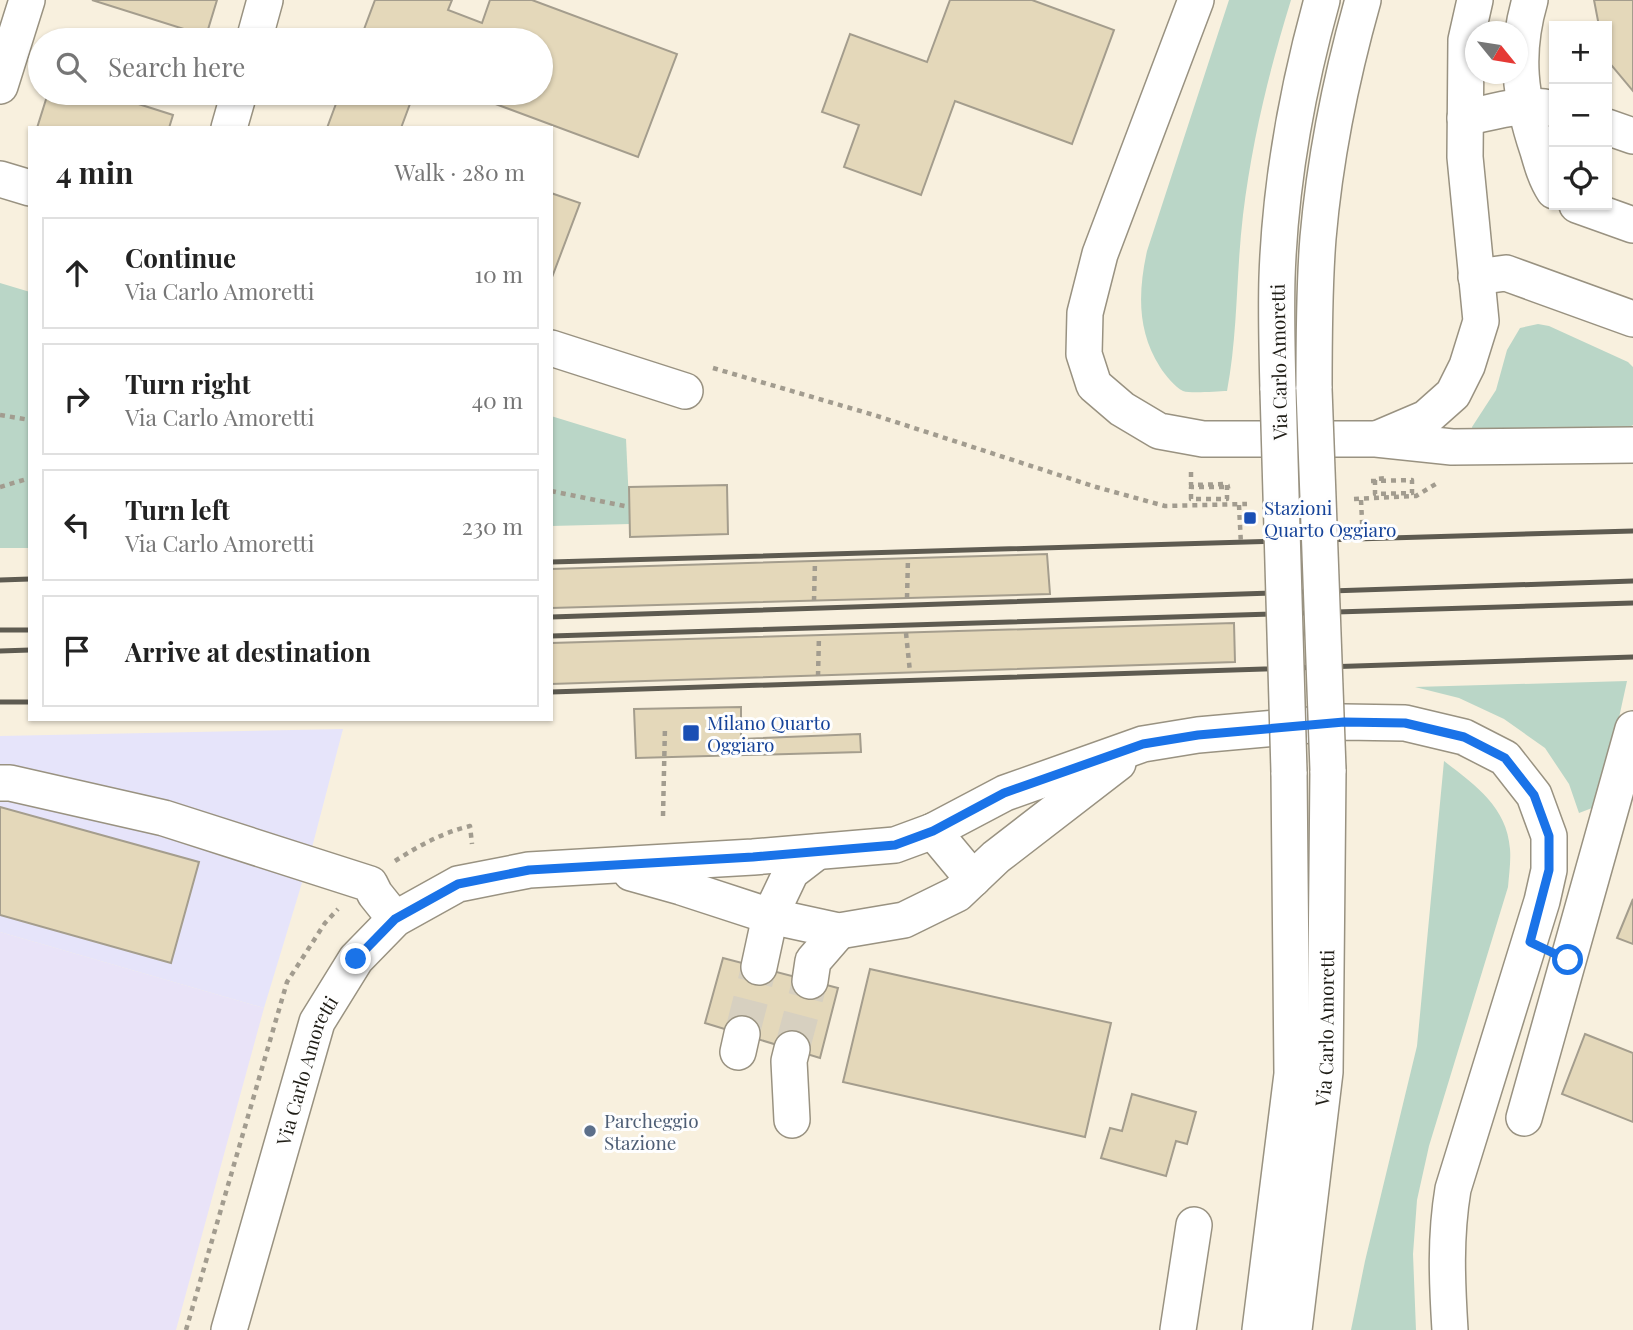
<!DOCTYPE html>
<html lang="en">
<head>
<meta charset="utf-8">
<style>
  body { margin:0; font-family:"Playfair Display",serif; background:#f6f6f6; color:#222 }
  .controls { position:absolute; right:21px; top:21px; display:grid; overflow:hidden; border-radius:0px; box-shadow:0 2px 5px #0004 }
  .controls button { width:63px; height:63px; display:grid; place-items:center; padding:0; border:0; border-bottom:2px solid #e0e0e0; background:#fff; color:#222; font:35px sans-serif }
  .compass { position:absolute; left:1465px; top:21px; width:63px; height:63px; border-radius:50%; background:#fff; box-shadow:0 2px 5px #0004; rotate:120deg }
  .stop { position:absolute; width:21px; height:21px; margin:-16px; border:5px solid #1a73e8; border-radius:50%; background:#fff }
  .stop.end { background:#1a73e8; border-color:#fff; box-shadow:0 2px 7px #0008 }
  .list { margin:0; padding:0; list-style:none }
  h2 { display:flex; justify-content:space-between; align-items:center; height:91px; margin:0; padding:0 28px; font-size:30px }
  h2 small { font-size:23px; font-weight:400; color:#767676 }
  .list li { display:grid; grid-template-columns:46px 1fr auto; gap:21px; align-items:center; box-sizing:border-box; height:112px; margin:0 14px 14px; padding:0 14px; border:2px solid #e0e0e0; border-radius:0px }
  .list b { display:block; font-size:26px; white-space:nowrap }
  .list p { margin:0; font-size:23px; white-space:nowrap; color:#767676 }
  .list em { font-size:23px; font-style:normal; color:#767676 }
  .icon { flex:none; width:38px; height:38px; fill:none; stroke:currentColor; stroke-width:2; stroke-linecap:round; stroke-linejoin:round }
  .map { position:relative; flex:none; width:1633px; height:1330px; overflow:hidden }
  .search { position:absolute; background:#fff; box-shadow:0 2px 5px #0004; left:28px; top:28px; width:525px; height:77px; display:flex; align-items:center; gap:18px; box-sizing:border-box; padding:0 24px; border-radius:38px; color:#767676; font-size:26px }
  .panel { position:absolute; background:#fff; box-shadow:0 2px 5px #0004; left:28px; top:126px; width:525px; height:595px; border-radius:0px }
  .map>svg:first-child { display:block }
  .commercial { fill:#e9e3f8 }
  .industrial { fill:#e6e4fa }
  .green { fill:#bad6c7 }
  .building { fill:#e4d8ba; stroke:#a49d8d; stroke-width:2 }
  .lines { fill:none; stroke-linecap:round; stroke-linejoin:round }
  .minor-tunnel { stroke:#d7d0c0; stroke-width:35; stroke-dasharray:35 18; stroke-linecap:butt }
  .minor-casing { stroke:#999281; stroke-width:38 }
  .path { stroke:#a29c8f; stroke-width:4.5; stroke-dasharray:5 5; stroke-linecap:butt }
  .minor { stroke:#fff; stroke-width:35 }
  .rail { stroke:#5e5b51; stroke-width:5 }
  .minor-bridge-casing { stroke:#999281; stroke-width:38; stroke-linecap:butt }
  .path-bridge { stroke:#a29c8f; stroke-width:4.5; stroke-dasharray:5 5; stroke-linecap:butt }
  .minor-bridge { stroke:#fff; stroke-width:35 }
  .route { stroke:#1a73e8; stroke-width:9 }
  .transit-dot { fill:#1a4fb4; stroke:#fefefe; stroke-width:2.5 }
  .service-dot { fill:#5c6f8a; stroke:#fefefe; stroke-width:2.5 }
  .labels { text-anchor:middle; dominant-baseline:central; stroke-width:6; stroke-linejoin:round; paint-order:stroke }
  .street-label { font-size:19px; fill:#1f1d16; stroke:#fefefe }
  .transit-label { font-size:19px; fill:#164399; stroke:#fefefe; text-anchor:start }
  .service-label { font-size:19px; fill:#4e5e75; stroke:#fefefe; text-anchor:start }
</style>
</head>
<body>
<div class="map">
<svg width="1633" height="1330" viewBox="0 0 1633 1330">
  <rect width="100%" height="100%" fill="#f8f0de"/>
  <polygon class="commercial" points="0,932 264,1008 176,1330 0,1330"/>
  <polygon class="industrial" points="343,729 308,863 264,1008 0,932 0,736"/>
  <g class="green">
    <path d="M1229,0H1291C1269,71 1252,141 1243,215C1236,273 1238,333 1227,391C1217,391 1192,394 1183,391C1175,387 1165,375 1160,367C1137,331 1138,292 1147,251Z"/>
    <polygon points="0,283 30,292 30,548 0,548"/>
    <polygon points="1538,324 1549,326 1628,362 1633,367 1633,425 1620,433 1473,432 1472,427 1496,390 1507,350 1520,328"/>
    <polygon points="551,416 626,439 630,524 551,526"/>
    <polygon points="1627,681 1600,805 1579,813 1569,784 1545,748 1504,719 1459,698 1415,687"/>
    <path d="M1444,761C1475,785 1507,807 1510,849C1511,861 1509,875 1508,887L1429,1146L1417,1200L1413,1254L1416,1330H1351L1365,1261L1417,1046Z"/>
  </g>
  <g class="building">
    <polygon points="92,0 217,0 206,36"/>
    <polygon points="375,0 452,0 448,10 482,23 490,0 532,0 677,54 638,157 466,93 541,93 541,40 360,40"/>
    <polygon points="950,0 1032,0 1114,30 1072,144 955,101 921,195 844,167 859,125 822,112 850,34 927,62"/>
    <polygon points="1594,0 1633,0 1633,91 1607,60 1607,26 1599,26"/>
    <polygon points="48,93 104,93 173,115 169,128 37,128"/>
    <polygon points="340,93 414,93 401,128 327,128"/>
    <polygon points="551,193 580,203 551,280"/>
    <polygon points="727,485 728,534 630,537 629,487"/>
    <polygon points="1047,554 1050,594 551,608 551,569"/>
    <polygon points="1234,623 1235,662 551,684 551,643"/>
    <polygon points="741,707 741,739 860,734 861,752 636,758 634,709"/>
    <polygon points="0,807 199,862 171,963 0,915"/>
    <polygon points="1633,899 1633,944 1617,938"/>
    <polygon points="723,958 838,988 820,1058 705,1023"/>
    <polygon points="870,969 1111,1023 1085,1137 843,1082"/>
    <polygon points="1585,1034 1633,1053 1633,1122 1562,1094"/>
    <polygon points="1132,1094 1196,1112 1187,1144 1176,1141 1166,1176 1101,1158 1110,1128 1122,1131"/>
  </g>
  <g class="lines">
    <g class="minor-tunnel">
      <polyline points="742,1034 759,967"/>
      <polyline points="792,1049 810,981"/>
    </g>
    <defs>
      <g id="minor">
        <polyline points="1196,0 1100,254 1085,313 1084,354 1094,385 1122,409 1159,431 1203,439 1376,439 1452,447 1633,445"/>
        <path d="M1530,0C1514,55 1520,97 1538,151C1542,165 1546,179 1554,191"/>
        <polyline points="254,40 265,0"/>
        <polyline points="0,86 27,0"/>
        <path d="M1465,118C1494,112 1525,101 1554,109"/>
        <polyline points="1607,127 1633,136"/>
        <polyline points="229,128 239,93"/>
        <polyline points="0,179 30,188"/>
        <polyline points="1577,205 1633,225"/>
        <polyline points="1476,277 1506,273 1633,319"/>
        <polyline points="551,348 685,391"/>
        <path d="M1314,389C1314,338 1314,288 1318,238C1325,157 1341,78 1363,0"/>
        <path d="M1278,390C1277,353 1276,315 1277,278C1280,185 1297,90 1322,0"/>
        <polyline points="1379,438 1426,418 1453,394 1467,366 1481,321 1465,157 1466,40 1475,0"/>
        <polyline points="0,783 10,783 164,818 370,884 375,894 395,919"/>
        <polyline points="933,831 973,879"/>
        <polyline points="631,873 681,887 770,916 839,931 904,920 957,894 996,857 1118,763"/>
        <polyline points="759,967 770,916 791,872 817,852"/>
        <polyline points="810,981 813,961 839,931"/>
        <polyline points="738,1052 742,1034"/>
        <polyline points="1524,1118 1633,729"/>
        <polyline points="792,1120 789,1061 792,1049"/>
        <path id="s1" d="M229,1330L317,1022L356,959L395,919L458,884L529,870L753,857L895,845L933,831L1005,793L1143,744L1198,735L1344,722L1405,723L1464,737L1505,758L1534,795L1549,836V870L1542,901L1453,1189C1445,1237 1447,1282 1450,1330"/>
        <polyline points="1178,1330 1194,1225"/>
        <polyline points="1260,1330 1292,1074 1289,772"/>
        <path id="s2" d="M1294,1330L1325,1072L1328,770"/>
      </g>
    </defs>
    <use href="#minor" class="minor-casing"/>
    <g class="path">
      <polyline points="713,368 874,415 1096,487 1165,506 1247,504"/>
      <polyline points="0,415 30,420"/>
      <polyline points="1191,472 1191,485 1227,484 1227,499 1191,499 1191,487 1226,487 1230,486"/>
      <polyline points="1371,481 1412,480 1412,493 1375,494 1375,479 1387,478"/>
      <polyline points="0,487 30,478"/>
      <polyline points="551,491 629,507"/>
      <polyline points="1354,499 1416,496 1439,482"/>
      <polyline points="907,598 908,558"/>
      <polyline points="814,601 815,561"/>
      <polyline points="906,633 910,672"/>
      <polyline points="818,676 819,635"/>
      <polyline points="663,816 665,726"/>
      <path d="M395,861C420,845 442,833 470,826L472,844"/>
      <polyline points="186,1330 287,982 325,923 338,909"/>
    </g>
    <use href="#minor" class="minor"/>
    <g class="rail">
      <polyline points="551,562 1633,531"/>
      <polyline points="0,580 30,579"/>
      <polyline points="551,617 1633,581"/>
      <polyline points="0,630 30,630"/>
      <polyline points="551,636 1633,603"/>
      <polyline points="0,651 30,650"/>
      <polyline points="551,692 1633,657"/>
      <polyline points="0,702 30,702"/>
    </g>
    <defs>
      <g id="minor-bridge">
        <polyline points="1314,389 1328,770"/>
        <polyline points="1278,390 1289,772"/>
      </g>
    </defs>
    <use href="#minor-bridge" class="minor-bridge-casing"/>
    <g class="path-bridge">
      <polyline points="1361,500 1363,541"/>
      <polyline points="1239,505 1241,545"/>
    </g>
    <use href="#minor-bridge" class="minor-bridge"/>
  </g>
  <g class="lines">
    <polyline class="route" points="356,959 395,919 458,884 529,870 753,857 895,845 933,831 1004,793 1143,744 1198,735 1344,722 1405,723 1464,737 1505,758 1534,795 1549,836 1549,870 1530,942 1568,960"/>
  </g>
  <g class="transit-dot">
    <rect x="1243" y="511" width="14" height="14" rx="3.5"/>
    <rect x="682" y="724" width="18" height="18" rx="3.5"/>
  </g>
  <circle class="service-dot" cx="590" cy="1131" r="7"/>
  <g class="labels">
    <g class="street-label">
      <text transform="translate(1278 362) rotate(-91)">Via Carlo Amoretti</text>
      <text stroke="none"><textPath href="#s2" startOffset="304">Via Carlo Amoretti</textPath></text>
      <text stroke="none"><textPath href="#s1" startOffset="271">Via Carlo Amoretti</textPath></text>
    </g>
    <g class="transit-label">
      <text x="1264" y="507">Stazioni<tspan x="1264" dy="22">Quarto Oggiaro</tspan></text>
      <text x="707" y="722">Milano Quarto<tspan x="707" dy="22">Oggiaro</tspan></text>
    </g>
    <g class="service-label">
      <text x="604" y="1120">Parcheggio<tspan x="604" dy="22">Stazione</tspan></text>
    </g>
  </g>
</svg>
<div class="controls">
<button>+</button>
<button>−</button>
<button><svg class="icon" aria-label="locate" viewBox="0 0 24 24"><circle cx="12" cy="12" r="6"/><path d="M12 2v4M12 18v4M2 12h4M18 12h4"/></svg></button>
</div>
<svg class="compass" viewBox="-18 -18 36 36"><path d="M0-13l5 13h-10z" fill="#e53935"/><path d="M0 13l5-13h-10z" fill="#767676"/></svg>
<div class="stop" style="left:1568px;top:960px"></div>
<div class="stop end" style="left:356px;top:959px"></div>
<div class="search"><svg class="icon" aria-label="search" viewBox="0 0 24 24"><circle cx="10" cy="10" r="6"/><path d="M15 15l6 6"/></svg>Search here</div>
<section class="panel">
<h2>4 min<small>Walk · 280 m</small></h2>
<ul class="list">
<li><svg class="icon" aria-label="ahead" viewBox="0 0 24 24"><path d="M12 20V5M6 11l6-6 6 6"/></svg><div><b>Continue</b><p>Via Carlo Amoretti</p></div><em>10 m</em></li>
<li><svg class="icon" aria-label="right" viewBox="0 0 24 24"><path d="M7 20v-9h11M14 6l5 5-5 5"/></svg><div><b>Turn right</b><p>Via Carlo Amoretti</p></div><em>40 m</em></li>
<li><svg class="icon" aria-label="left" viewBox="0 0 24 24"><path d="M17 20v-9H6M10 6l-5 5 5 5"/></svg><div><b>Turn left</b><p>Via Carlo Amoretti</p></div><em>230 m</em></li>
<li><svg class="icon" aria-label="arrive" viewBox="0 0 24 24"><path d="M6 21V4h12l-3 4 3 4H6"/></svg><div><b>Arrive at destination</b></div></li>
</ul>
</section>
</div>
</body>
</html>
